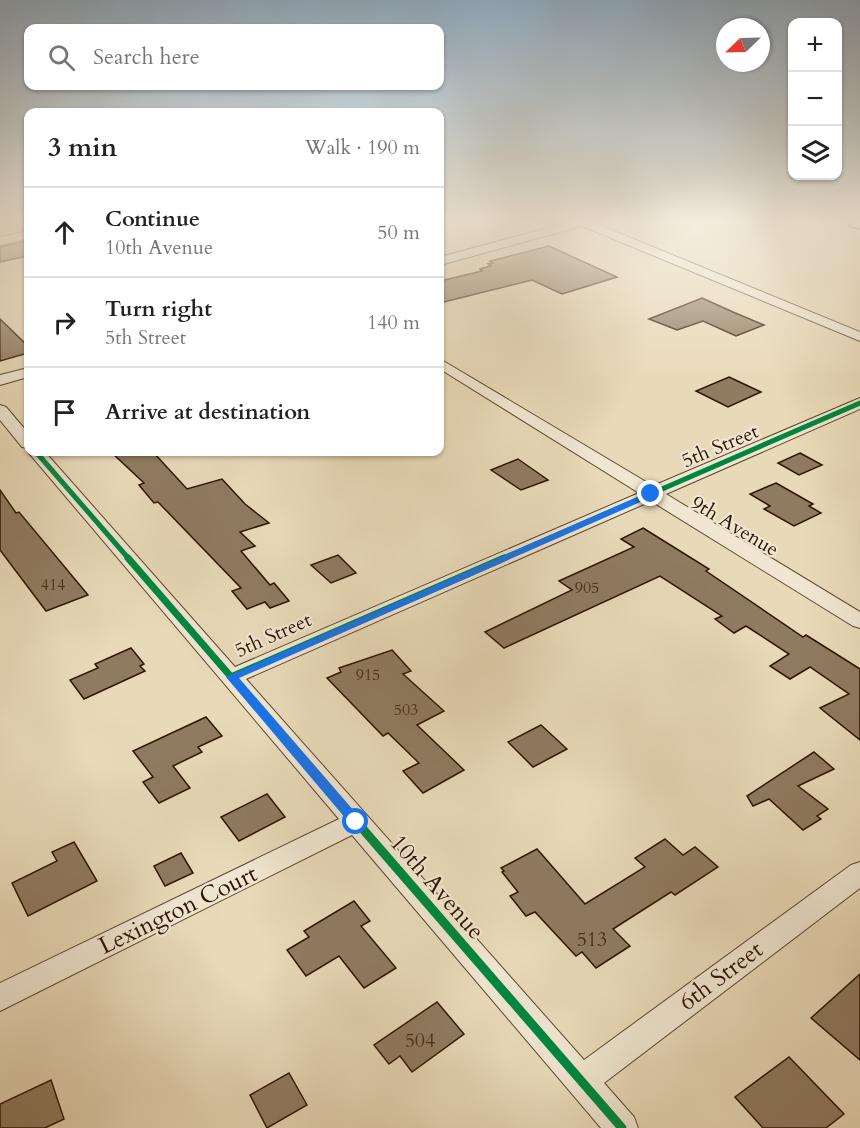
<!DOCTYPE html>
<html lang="en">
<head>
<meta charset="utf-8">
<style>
  body { margin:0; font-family:Cardo,serif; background:#f2f2f2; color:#222 }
  .controls { position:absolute; right:18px; top:18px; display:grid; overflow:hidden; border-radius:12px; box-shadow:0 2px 4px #0004 }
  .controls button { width:54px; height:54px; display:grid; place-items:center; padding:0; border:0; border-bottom:2px solid #e0e0e0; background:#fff; color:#222; font:30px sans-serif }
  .compass { position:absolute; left:716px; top:18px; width:54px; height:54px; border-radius:50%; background:#fff; box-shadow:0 2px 4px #0004; rotate:247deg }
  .stop { position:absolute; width:18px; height:18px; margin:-14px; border:4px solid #1a73e8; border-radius:50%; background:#fff }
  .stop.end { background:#1a73e8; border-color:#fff; box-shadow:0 2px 6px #0008 }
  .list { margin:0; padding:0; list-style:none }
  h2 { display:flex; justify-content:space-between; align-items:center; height:78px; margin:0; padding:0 24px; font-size:26px }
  h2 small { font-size:20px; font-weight:400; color:#767676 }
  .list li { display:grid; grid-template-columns:39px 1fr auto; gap:18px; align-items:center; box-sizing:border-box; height:90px; padding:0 24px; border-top:2px solid #e0e0e0 }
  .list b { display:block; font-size:22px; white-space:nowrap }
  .list p { margin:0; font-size:20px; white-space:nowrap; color:#767676 }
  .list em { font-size:20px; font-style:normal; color:#767676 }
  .icon { flex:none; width:33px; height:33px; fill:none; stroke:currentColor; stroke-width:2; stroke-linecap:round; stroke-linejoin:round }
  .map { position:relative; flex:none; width:860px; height:1128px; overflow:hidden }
  .search { position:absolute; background:#fff; box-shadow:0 2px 4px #0004; left:24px; top:24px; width:420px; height:66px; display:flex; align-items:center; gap:15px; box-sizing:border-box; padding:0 21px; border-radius:12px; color:#767676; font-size:22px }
  .panel { position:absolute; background:#fff; box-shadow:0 2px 4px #0004; left:24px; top:108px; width:420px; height:348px; border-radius:12px }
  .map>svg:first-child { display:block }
  .building { fill:#8f7b60; stroke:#2f1500; stroke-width:1.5 }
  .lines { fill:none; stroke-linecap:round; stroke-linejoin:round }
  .street-casing { stroke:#5d462e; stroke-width:2 }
  .secondary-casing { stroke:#2f1500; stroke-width:4 }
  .street { fill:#f0e6d1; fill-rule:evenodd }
  .secondary { fill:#f0e6d1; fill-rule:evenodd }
  .cycleway-far2-casing { stroke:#f0e6d1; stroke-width:8 }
  .cycleway-far1-casing { stroke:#f0e6d1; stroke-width:10 }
  .cycleway-casing { stroke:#f0e6d1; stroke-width:13 }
  .cycleway-far2 { stroke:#00873e; stroke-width:5 }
  .cycleway-far1 { stroke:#00873e; stroke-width:7 }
  .cycleway { stroke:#00873e; stroke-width:9 }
  .route { fill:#1a73e8 }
  .labels { text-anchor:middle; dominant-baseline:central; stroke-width:4.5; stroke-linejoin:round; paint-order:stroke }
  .number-label { font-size:16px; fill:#472e18 }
  .street-label { font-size:20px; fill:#2f1500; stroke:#f0e6d1 }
  .near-number-label { font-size:20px; fill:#472e18 }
  .near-street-label { font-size:24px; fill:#2f1500; stroke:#f0e6d1 }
</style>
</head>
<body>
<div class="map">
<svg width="860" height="1128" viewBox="0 0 860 1128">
  <rect width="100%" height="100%" fill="#e8d9b8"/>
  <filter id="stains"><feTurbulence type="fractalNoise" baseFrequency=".00333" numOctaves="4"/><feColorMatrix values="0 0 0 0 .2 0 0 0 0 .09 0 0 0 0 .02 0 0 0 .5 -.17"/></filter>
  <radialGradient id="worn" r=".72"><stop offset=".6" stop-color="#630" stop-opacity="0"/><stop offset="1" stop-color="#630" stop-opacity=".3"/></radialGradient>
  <g class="building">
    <polygon points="26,241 28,244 28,256 0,262 0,247"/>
    <polygon points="549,246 617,277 562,294 532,280 440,303 440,281 482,271 480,269 491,266 488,264 493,263 490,261"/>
    <polygon points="702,298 733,312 764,325 736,336 703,321 677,330 649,319"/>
    <polygon points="0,319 28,346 28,353 0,361"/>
    <polygon points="729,377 761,392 728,407 696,391"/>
    <polygon points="111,452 153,452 187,489 222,479 245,504 269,523 240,532 255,546 241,551 270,585 274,583 289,601 270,608 265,602 247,609 232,591 241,588 158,502 154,503 139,485 144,483"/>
    <polygon points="800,453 822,465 799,475 778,463"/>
    <polygon points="518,459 548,480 521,490 491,470"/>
    <polygon points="776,483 813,504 809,506 821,513 794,526 764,509 770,506 750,494"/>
    <polygon points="0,490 16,513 19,512 88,595 46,611 0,550"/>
    <polygon points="643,528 709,569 706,571 803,637 806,635 860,669 860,740 820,708 849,694 810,667 790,679 770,666 789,654 746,626 734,633 715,619 722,616 660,576 504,648 485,632 572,590 559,581 634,547 621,539"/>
    <polygon points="338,555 356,573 331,583 311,565"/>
    <polygon points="131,648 144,664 140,666 145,671 84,699 70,680 98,668 95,664"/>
    <polygon points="392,650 411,671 403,674 444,711 417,725 464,770 423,793 403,771 419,763 388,733 383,736 327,678 341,672 339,668"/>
    <polygon points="206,717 222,736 198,747 202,752 173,766 190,788 159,803 143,782 153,777 133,751"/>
    <polygon points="541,725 567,749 533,767 508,742"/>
    <polygon points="814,752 834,769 798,786 828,809 817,816 821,819 803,830 769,799 753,806 747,796"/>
    <polygon points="267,794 285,817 239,841 221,817"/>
    <polygon points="665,839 683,855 695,847 718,867 675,895 671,892 613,929 630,946 596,968 582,952 576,956 535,912 526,916 510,896 518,892 502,872 504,871 501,868 537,849 585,904 645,867 635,858"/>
    <polygon points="74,842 97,881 28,916 12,883 57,861 52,852"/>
    <polygon points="181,853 193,873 165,886 154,866"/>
    <polygon points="354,901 370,921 361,926 396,968 364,988 339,956 306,976 287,950 309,937 304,931"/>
    <polygon points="860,974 860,1060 811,1018"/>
    <polygon points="437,1002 464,1034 412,1072 400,1056 389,1064 374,1045"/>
    <polygon points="789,1057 844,1114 826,1128 763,1128 735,1097"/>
    <polygon points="289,1073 307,1105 267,1128 250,1095"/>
    <polygon points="51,1080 64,1119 45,1128 0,1128 0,1104"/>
  </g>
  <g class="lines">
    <defs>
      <g id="street">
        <polygon points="570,222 592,222 860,332 860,341 582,226 440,265 440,257"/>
        <polygon points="28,231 28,238 0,245 0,237"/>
        <polygon points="440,359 653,486 860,398 860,409 666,494 860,612 860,628 853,626 651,501 246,679 584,1060 851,865 860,862 860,888 604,1083 634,1117 638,1128 601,1128 352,835 0,1011 0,983 339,819 28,452 45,452 235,667 639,493 440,369"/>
        <polygon points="28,368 28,377 0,385 0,375"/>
        <polygon points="0,405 6,407 28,433 28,448 22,447 0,420"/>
      </g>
      <polygon id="secondary" points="849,222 860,222 860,228 851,226"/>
    </defs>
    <use href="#street" class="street-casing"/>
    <use href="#secondary" class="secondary-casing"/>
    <use href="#street" class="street"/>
    <use href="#secondary" class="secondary"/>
    <defs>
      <g id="cycleway-far2">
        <polyline points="36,452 129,559"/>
        <polyline points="501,559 860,403"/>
      </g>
      <g id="cycleway-far1">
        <polyline points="128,558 344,807"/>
        <polyline points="231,677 504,558"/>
      </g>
      <polyline id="cycleway" points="342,805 622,1128"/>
    </defs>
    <use href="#cycleway-far2" class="cycleway-far2-casing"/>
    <use href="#cycleway-far1" class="cycleway-far1-casing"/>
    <use href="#cycleway" class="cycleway-casing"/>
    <use href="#cycleway-far2" class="cycleway-far2"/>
    <use href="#cycleway-far1" class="cycleway-far1"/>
    <use href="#cycleway" class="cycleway"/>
  </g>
  <linearGradient id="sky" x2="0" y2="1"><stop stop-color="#8fa8bc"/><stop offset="0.58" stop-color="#f5eedf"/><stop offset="1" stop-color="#f5eedf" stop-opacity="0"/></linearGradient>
  <rect width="860" height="380" fill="url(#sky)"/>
  <polygon class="route" points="651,491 655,494 654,496 239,678 361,819 363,822 361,826 352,826 226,677"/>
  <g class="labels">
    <g class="number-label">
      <text x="53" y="585">414</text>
      <text x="587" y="588">905</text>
      <text x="368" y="675">915</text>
      <text x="406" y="710">503</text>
    </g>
    <g class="street-label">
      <text transform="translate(720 446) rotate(-23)">5th Street</text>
      <text transform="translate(735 526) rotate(31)">9th Avenue</text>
      <text transform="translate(273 635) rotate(-24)">5th Street</text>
    </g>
    <g class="near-number-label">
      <text x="592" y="939">513</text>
      <text x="420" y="1040">504</text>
    </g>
    <g class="near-street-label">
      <text transform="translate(437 887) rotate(49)">10th Avenue</text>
      <text transform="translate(178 910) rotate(-26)">Lexington Court</text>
      <text transform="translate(721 976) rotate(-37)">6th Street</text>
    </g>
  </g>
  <rect width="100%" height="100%" filter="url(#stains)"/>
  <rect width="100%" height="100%" fill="url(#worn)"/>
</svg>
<div class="controls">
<button>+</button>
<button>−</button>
<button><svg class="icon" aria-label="layers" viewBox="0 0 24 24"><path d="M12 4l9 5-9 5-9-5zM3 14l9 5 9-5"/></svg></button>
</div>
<svg class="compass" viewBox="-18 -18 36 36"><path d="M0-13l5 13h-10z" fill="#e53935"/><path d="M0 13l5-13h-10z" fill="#767676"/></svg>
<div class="stop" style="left:356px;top:822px"></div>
<div class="stop end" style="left:651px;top:494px"></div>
<div class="search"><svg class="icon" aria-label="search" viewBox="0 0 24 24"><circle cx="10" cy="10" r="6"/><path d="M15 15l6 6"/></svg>Search here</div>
<section class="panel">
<h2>3 min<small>Walk · 190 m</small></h2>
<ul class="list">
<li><svg class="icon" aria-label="ahead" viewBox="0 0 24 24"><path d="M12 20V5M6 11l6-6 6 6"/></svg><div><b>Continue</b><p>10th Avenue</p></div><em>50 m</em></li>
<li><svg class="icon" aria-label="right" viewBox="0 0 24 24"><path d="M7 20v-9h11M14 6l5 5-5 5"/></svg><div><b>Turn right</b><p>5th Street</p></div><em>140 m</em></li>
<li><svg class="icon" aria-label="arrive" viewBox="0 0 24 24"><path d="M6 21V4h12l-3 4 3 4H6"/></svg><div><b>Arrive at destination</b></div></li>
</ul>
</section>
</div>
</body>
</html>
